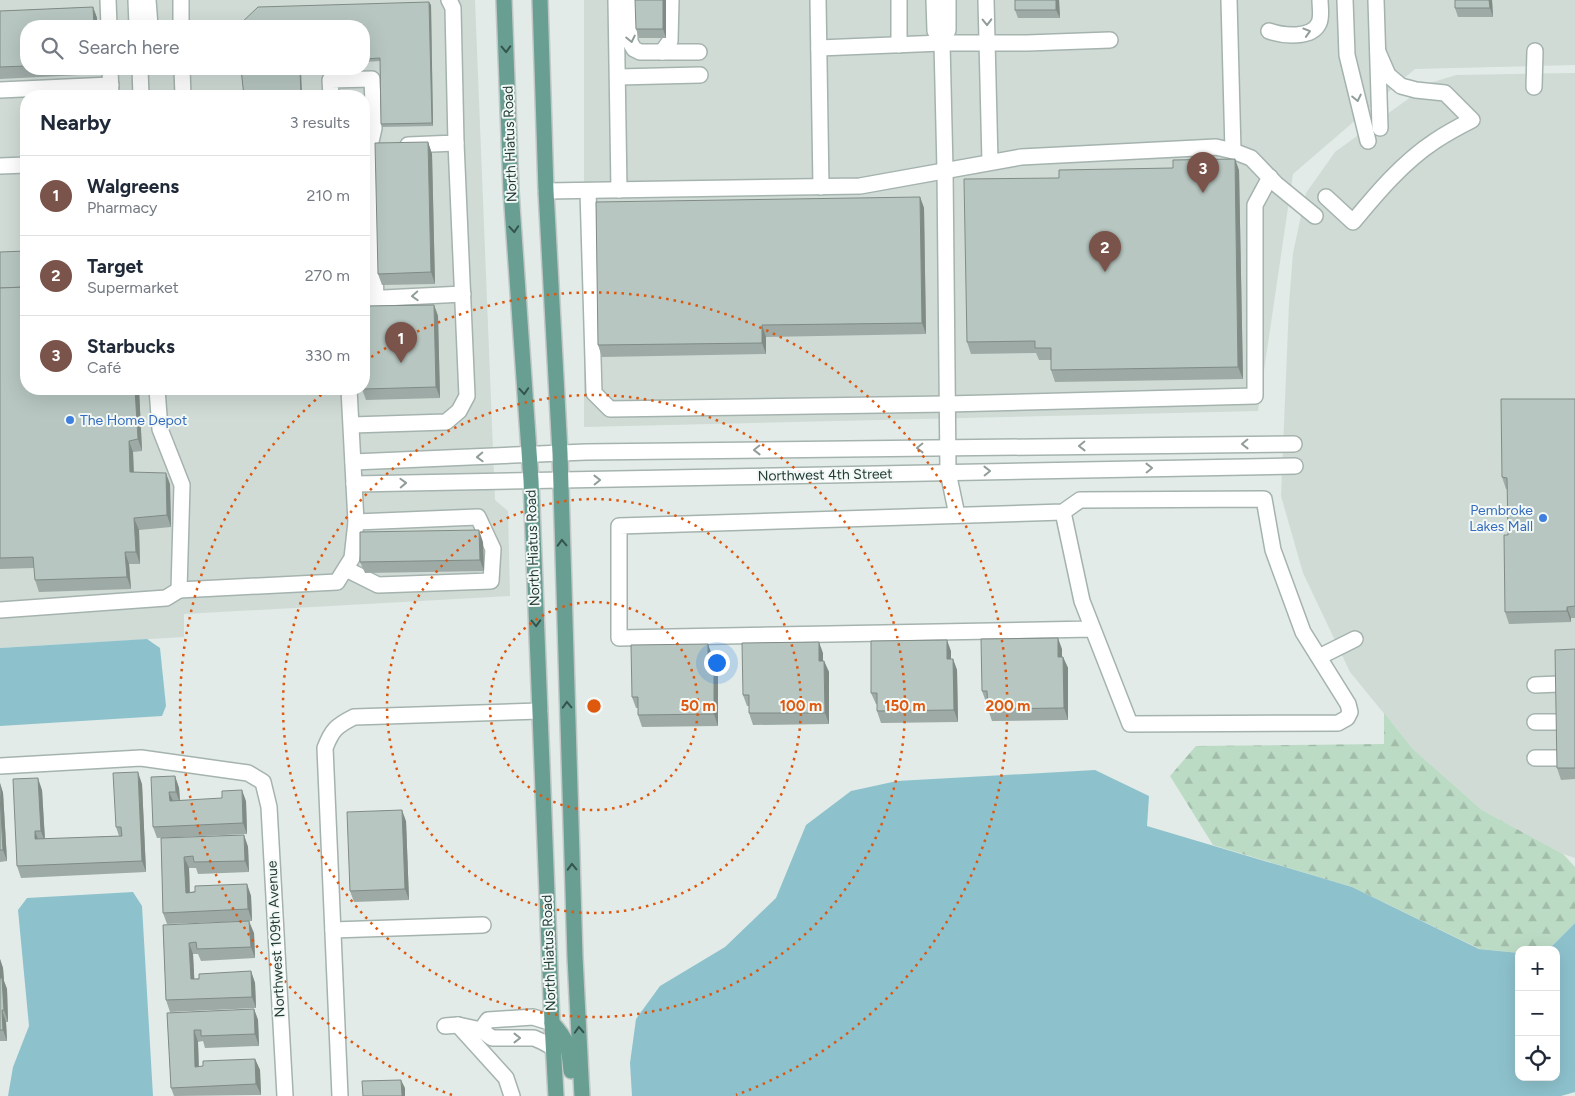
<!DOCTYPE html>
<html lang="en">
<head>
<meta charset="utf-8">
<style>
  body { margin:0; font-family:Figtree,sans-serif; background:#f6f6f7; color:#1f2937 }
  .controls { position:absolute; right:15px; bottom:15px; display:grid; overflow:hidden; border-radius:10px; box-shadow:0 5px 20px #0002 }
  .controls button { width:45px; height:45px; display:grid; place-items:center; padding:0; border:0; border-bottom:1px solid #e0e1e3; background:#fff; color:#1f2937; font:25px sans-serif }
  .you { position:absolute; left:716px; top:662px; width:18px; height:18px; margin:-12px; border:4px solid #fff; border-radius:50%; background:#1a73e8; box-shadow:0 0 0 8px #1a73e833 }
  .badge { display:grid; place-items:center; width:32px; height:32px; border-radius:50%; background:#7a534a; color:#fff; font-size:16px; font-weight:700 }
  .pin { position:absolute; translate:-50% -41px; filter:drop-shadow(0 1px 2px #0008) }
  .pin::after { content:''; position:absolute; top:26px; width:18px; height:15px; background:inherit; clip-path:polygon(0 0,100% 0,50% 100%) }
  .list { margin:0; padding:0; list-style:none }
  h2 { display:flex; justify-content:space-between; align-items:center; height:65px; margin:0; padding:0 20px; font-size:21px }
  h2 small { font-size:16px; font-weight:400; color:#747a83 }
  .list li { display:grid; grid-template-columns:32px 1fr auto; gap:15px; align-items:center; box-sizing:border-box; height:80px; padding:0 20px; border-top:1px solid #e0e1e3 }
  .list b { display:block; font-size:19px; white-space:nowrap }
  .list p { margin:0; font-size:16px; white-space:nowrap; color:#747a83 }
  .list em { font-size:16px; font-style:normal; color:#747a83 }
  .icon { flex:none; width:28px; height:28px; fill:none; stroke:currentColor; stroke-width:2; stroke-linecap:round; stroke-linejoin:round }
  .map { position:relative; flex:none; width:1575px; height:1096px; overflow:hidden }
  .search { position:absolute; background:#fff; box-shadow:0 5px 20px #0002; left:20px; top:20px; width:350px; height:55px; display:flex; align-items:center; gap:12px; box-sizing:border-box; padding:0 18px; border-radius:20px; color:#747a83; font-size:19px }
  .panel { position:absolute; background:#fff; box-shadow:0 5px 20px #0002; left:20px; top:90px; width:350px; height:305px; border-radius:20px }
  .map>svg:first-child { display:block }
  .built { fill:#d0dbd6; fill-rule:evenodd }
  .forest { fill:url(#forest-firs) }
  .water { fill:#8dc2cd }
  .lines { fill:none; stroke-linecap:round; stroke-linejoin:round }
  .minor-casing { stroke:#a5b3ae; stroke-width:18 }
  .major-casing { stroke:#c1c8c6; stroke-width:18 }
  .minor { stroke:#fff; stroke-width:15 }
  .major { stroke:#699e92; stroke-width:15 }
  .wall { fill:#9daaa5 }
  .shaded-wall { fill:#808b86 }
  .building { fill:#b7c6c0; stroke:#808b86 }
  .oneway { stroke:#919d9a }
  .oneway2 { stroke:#34544c }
  .ring { fill:none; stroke:#de580e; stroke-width:2.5; stroke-dasharray:2.5 5 }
  .shop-dot { fill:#3f7fe0; stroke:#f2f8f5; stroke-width:2 }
  .labels { text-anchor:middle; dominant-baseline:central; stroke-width:4; stroke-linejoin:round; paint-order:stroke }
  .street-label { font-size:14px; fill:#233b35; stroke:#f2f8f5 }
  .shop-label { font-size:14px; fill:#366cbe; stroke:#f2f8f5; text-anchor:start }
  .centre { fill:#de580e; stroke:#f2f8f5; stroke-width:2.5 }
  .ring-label { font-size:15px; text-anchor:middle; font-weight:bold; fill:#de580e; stroke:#f2f8f5; stroke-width:4; stroke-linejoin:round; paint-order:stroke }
</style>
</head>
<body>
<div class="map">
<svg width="1575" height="1096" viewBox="0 0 1575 1096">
  <defs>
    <pattern id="forest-firs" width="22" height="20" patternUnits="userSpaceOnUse" patternTransform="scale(1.25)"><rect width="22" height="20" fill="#bcdbc5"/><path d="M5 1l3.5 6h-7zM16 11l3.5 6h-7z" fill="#a1bdaa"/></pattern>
  </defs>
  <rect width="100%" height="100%" fill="#e2ebe7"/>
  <g class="built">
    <path d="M0,0H475L495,500L508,511L510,596L184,614V637L0,648ZM26,26H364V69H26ZM26,96H364V389H26Z"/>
    <polygon points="584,0 1575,0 1575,65 1415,69 1293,174 1258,411 584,427"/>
    <polygon points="1575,73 1575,858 1563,854 1482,810 1413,749 1350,672 1303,573 1281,496 1289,304 1293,253 1306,193 1335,152 1430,83 1456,75"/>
  </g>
  <polygon class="forest" points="1384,713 1413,749 1482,810 1563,854 1575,867 1575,923 1548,950 1519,950 1519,953 1480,949 1352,887 1213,845 1170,776 1196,746 1384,744"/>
  <g class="water">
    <polygon points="147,639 160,648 166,706 162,716 0,726 0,648"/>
    <polygon points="1095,770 1149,796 1147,826 1352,887 1479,949 1519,953 1519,1077 1556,1077 1556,950 1548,950 1575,923 1575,1092 1561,1096 632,1096 630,1063 636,1019 660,986 725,947 776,898 806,825 851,791 897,781"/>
    <polygon points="133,892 142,906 153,1096 8,1096 13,1067 29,1026 18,910 27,898"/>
  </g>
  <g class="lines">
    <defs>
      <g id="minor">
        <polyline points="108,0 109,26"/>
        <polyline points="136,0 137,26"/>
        <polyline points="148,0 150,26"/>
        <polyline points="181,0 181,26"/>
        <polyline points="616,0 619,190"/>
        <polyline points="629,0 630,42 634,49 640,52 699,52"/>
        <polyline points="818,0 821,187"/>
        <polyline points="899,0 899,45"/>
        <polyline points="934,0 935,31 942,43"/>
        <polyline points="948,0 948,30 942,43 945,170 948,472 957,515"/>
        <polyline points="986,0 990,162"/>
        <polyline points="1229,0 1233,151"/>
        <polyline points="1345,0 1347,55 1368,141"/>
        <polyline points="1376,0 1380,128"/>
        <path d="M1269,31C1283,36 1312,39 1319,23C1322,17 1320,7 1320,0"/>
        <polyline points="819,48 942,43 1027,43 1110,40"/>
        <polyline points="662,52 670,41 671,0"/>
        <polyline points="110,69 111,96"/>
        <polyline points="140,69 141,96"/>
        <polyline points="182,69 183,96"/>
        <polyline points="618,77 700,75"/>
        <polyline points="1534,87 1535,51"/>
        <polyline points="0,90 111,85"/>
        <polyline points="331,96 330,80 372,79 374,128 370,146 376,298"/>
        <polyline points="408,145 456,143 453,8 449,0"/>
        <polyline points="0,166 26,165"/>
        <polyline points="546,191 860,186 1021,157 1216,147 1233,151 1251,158 1276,184 1315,216"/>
        <polyline points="588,191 594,393 610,409 947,404 1255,396 1255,205 1270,177"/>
        <path d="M1326,197L1353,222C1377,193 1403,162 1435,141C1447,133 1460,126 1472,120L1445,93L1416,90L1401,86L1388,75L1378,52"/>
        <polyline points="364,299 463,294"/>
        <polyline points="157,389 160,429 182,485 179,590 337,582 352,558 356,522 349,389"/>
        <polyline points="352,425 446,422 459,411 467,396 456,143"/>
        <polyline points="353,462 586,452 1294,444"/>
        <polyline points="354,484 1295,466"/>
        <polyline points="1063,512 1082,601 1130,724 1338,723 1347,718 1350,712 1348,704 1303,632 1273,550 1264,499 1080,500 1063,512 619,526 619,638 1093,629"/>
        <polyline points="346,569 378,585 491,581 493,549 478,517 356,522"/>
        <polyline points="0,610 166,598 179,590"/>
        <polyline points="1319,657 1355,639"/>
        <polyline points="1535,685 1559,684"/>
        <polyline points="1535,722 1560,722"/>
        <polyline points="1535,758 1560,758"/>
        <polyline points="0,766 141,758 248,773 263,782 269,807 285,1096"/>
        <polyline points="333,930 483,925"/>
        <polyline points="458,1025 506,1078 512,1096"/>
        <polyline points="445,1026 458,1025 481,1030 492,1038 534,1038 543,1042 554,1048"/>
        <polyline points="481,1030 488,1020 533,1017 552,1023"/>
        <path d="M340,1096L325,748C332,730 336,726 354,717L540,711"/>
      </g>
      <g id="major">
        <polyline points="504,0 511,191 531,480 552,1023 556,1096"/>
        <polyline points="540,0 546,191 560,453 575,957 582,1096"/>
        <path d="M552,1023C568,1040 569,1047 571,1071"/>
      </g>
    </defs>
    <use href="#minor" class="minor-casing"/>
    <use href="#major" class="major-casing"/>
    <use href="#minor" class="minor"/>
    <use href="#major" class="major"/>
  </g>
  <g class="wall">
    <polygon points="666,0 666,38 639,38 636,29"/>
    <polygon points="1059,0 1060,18 1018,18 1015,10"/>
    <polygon points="1492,0 1493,17 1458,17 1455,8"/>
    <polygon points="431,5 433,126 382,127 381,124 380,61 364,62 364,26"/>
    <polygon points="93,7 97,18 26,26 26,69 100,69 100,74 0,79 0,11"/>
    <polygon points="428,142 432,154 435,284 382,285 378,274"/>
    <polygon points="1239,170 1243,379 1055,382 1051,370 1051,360 1039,360 1036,353 971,354 967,342"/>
    <polygon points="920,197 924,208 926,334 766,337 766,354 602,357 598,345"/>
    <polygon points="0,252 139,389 142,451 133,452 134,472 170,484 171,527 139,530 140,564 129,564 131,589 39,592 35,580 34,568 0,569"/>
    <polygon points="434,305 438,316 440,398 366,400 362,389"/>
    <polygon points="1575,399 1575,618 1571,618 1571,622 1509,624 1505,612 1508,535 1507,489 1506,489 1502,477"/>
    <polygon points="483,542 484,571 365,573 360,562"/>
    <polygon points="1062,649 1062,657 1063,657 1068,668 1068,720 992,721 988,709 988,702 986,702 982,691"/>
    <polygon points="1575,649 1575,779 1561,780 1557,768"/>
    <polygon points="951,651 951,659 953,659 957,670 958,722 881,723 877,711 877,704 876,704 871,693"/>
    <polygon points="823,653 823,661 824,661 829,672 829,724 753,725 749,713 749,706 747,706 743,695"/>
    <polygon points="712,655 712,663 718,674 718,726 642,727 638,715 638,708 636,708 632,697"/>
    <polygon points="175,776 179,788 180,800 246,801 247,834 157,838 153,827"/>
    <polygon points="0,783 3,793 7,861 0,862"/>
    <polygon points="142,784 146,872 21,878 17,866 42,790 45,839 119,836 116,827"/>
    <polygon points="406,821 409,900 354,902 350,891"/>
    <polygon points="244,835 248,847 249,872 198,874 196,868 189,868 190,892 247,884 251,896 252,921 167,924 163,913 161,838"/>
    <polygon points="163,925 254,933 255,958 201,961 198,954 193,954 194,979 251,971 255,983 256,1008 170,1012 166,1000"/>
    <polygon points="0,959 3,968 4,981 7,989 8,1022 6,1022 7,1041 0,1041"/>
    <polygon points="254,1009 258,1020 259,1046 205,1048 203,1041 198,1042 199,1067 255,1059 260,1070 261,1095 174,1096 171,1088 167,1013"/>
  </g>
  <g class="shaded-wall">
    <polygon points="663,0 666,0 666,38 663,29"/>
    <polygon points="1056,0 1059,0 1060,18 1056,10"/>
    <polygon points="1489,0 1492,0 1493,17 1490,8"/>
    <polygon points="429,2 431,5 433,126 432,123"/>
    <polygon points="93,7 97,18 97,26 94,26"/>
    <polygon points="300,69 301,69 302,96 301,96"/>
    <polygon points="428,142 432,154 435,284 431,272"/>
    <polygon points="1235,159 1239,170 1243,379 1238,367"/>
    <polygon points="920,197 924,208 926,334 922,323"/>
    <polygon points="434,305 438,316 440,398 436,387"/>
    <polygon points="762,325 766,337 766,354 762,343"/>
    <polygon points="135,389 139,389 142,451 138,439"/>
    <polygon points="129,441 133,452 134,484 130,472"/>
    <polygon points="166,473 170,484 171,527 167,515"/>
    <polygon points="134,518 139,530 140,564 136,552"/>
    <polygon points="479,530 483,542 484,571 480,560"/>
    <polygon points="125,552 129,564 131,589 127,577"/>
    <polygon points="1567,607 1571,618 1571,622 1567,611"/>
    <polygon points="1058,638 1062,649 1062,668 1058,657"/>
    <polygon points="947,640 951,651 951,670 947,659"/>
    <polygon points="819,642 823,653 823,672 819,661"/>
    <polygon points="708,644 712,655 712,674 708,663"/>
    <polygon points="1063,657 1068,668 1068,720 1064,708"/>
    <polygon points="953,659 957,670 958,722 954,710"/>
    <polygon points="824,661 829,672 829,724 825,713"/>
    <polygon points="714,663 718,674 718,726 714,714"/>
    <polygon points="138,772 142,784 146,872 142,861"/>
    <polygon points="175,776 179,788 180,803 176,792"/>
    <polygon points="38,778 42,790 45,842 41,831"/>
    <polygon points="0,783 3,793 7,861 3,850"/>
    <polygon points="242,790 246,801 247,834 243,823"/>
    <polygon points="169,792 174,803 170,801"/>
    <polygon points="402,810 406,821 409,900 405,889"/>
    <polygon points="35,831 39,842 35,839"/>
    <polygon points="244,835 248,847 249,872 245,861"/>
    <polygon points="184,857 189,868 190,904 186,893"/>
    <polygon points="247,884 251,896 252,921 248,909"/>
    <polygon points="249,921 254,933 255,958 251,947"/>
    <polygon points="189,943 193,954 195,991 191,979"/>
    <polygon points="0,959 3,968 4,981 7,989 8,1022 4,1010 0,978"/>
    <polygon points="251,971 255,983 256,1008 252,997"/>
    <polygon points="254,1009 258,1020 259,1046 255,1034"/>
    <polygon points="2,1010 6,1022 7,1041 3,1030"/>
    <polygon points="194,1030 198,1042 199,1078 195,1067"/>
    <polygon points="255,1059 260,1070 261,1095 256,1084"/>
    <polygon points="401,1080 405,1088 405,1096 402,1096"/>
  </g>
  <g class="building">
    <polygon points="635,0 663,0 663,29 636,29"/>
    <rect x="1015" y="0" width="41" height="10"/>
    <polygon points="1455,0 1489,0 1490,8 1455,8"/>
    <polygon points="429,2 432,123 381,124 380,58 364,59 364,26 238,26 258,7"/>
    <polygon points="93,7 94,26 26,26 26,66 0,67 0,11"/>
    <polygon points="241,69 300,69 301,96 244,96"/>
    <polygon points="428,142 431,272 378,274 375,143"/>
    <polygon points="1235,159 1238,367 1051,370 1051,348 1035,348 1035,341 967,342 964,179 1059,178 1059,170 1173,168 1173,160"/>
    <polygon points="920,197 922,323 762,325 762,343 598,345 596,202"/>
    <polygon points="26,251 26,287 0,288 0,252"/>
    <polygon points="26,287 26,389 135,389 138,439 129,441 130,472 166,473 167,515 134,518 136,552 125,552 127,577 35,580 33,557 0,558 0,288"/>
    <polygon points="434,305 436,387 364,389 364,306"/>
    <polygon points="1501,399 1575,399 1575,606 1567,607 1567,611 1505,612 1504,535 1508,535 1507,478 1502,477"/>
    <polygon points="479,530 480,560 360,562 360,532"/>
    <polygon points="1058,638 1058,657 1063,657 1064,708 988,709 987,691 982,691 981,639"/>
    <polygon points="947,640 947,659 953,659 954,710 877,711 877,693 871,693 871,641"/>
    <polygon points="819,642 819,661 824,661 825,713 749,713 749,695 743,695 742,643"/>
    <polygon points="708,644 708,663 714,663 714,714 638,715 638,697 632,697 631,645"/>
    <polygon points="1575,649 1575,768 1557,768 1555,650"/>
    <polygon points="138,772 142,861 17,866 13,779 38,778 41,831 35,831 35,839 122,836 121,827 116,827 113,773"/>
    <polygon points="175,776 176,792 169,792 170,801 222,798 222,791 242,790 243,823 153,827 151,777"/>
    <polygon points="0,795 3,850 0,850"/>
    <polygon points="402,810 405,889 350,891 347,812"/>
    <polygon points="244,835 245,861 194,862 193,856 184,857 186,893 195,892 195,886 247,884 248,909 163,913 161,838"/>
    <polygon points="249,921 251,947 197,949 196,942 189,943 191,979 199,979 199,974 251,971 252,997 166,1000 163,925"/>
    <polygon points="0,978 2,978 4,1010 2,1010 3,1030 0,1030"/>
    <polygon points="254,1009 255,1034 201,1036 201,1030 194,1030 195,1067 203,1066 203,1061 255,1059 256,1084 171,1088 167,1013"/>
    <polygon points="401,1080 402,1096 363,1096 362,1081"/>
  </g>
  <defs><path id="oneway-chevron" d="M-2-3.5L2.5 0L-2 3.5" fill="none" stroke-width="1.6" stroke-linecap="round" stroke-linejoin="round" transform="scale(1.25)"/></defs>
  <g class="oneway">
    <use href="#oneway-chevron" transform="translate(987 22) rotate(89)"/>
    <use href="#oneway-chevron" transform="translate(1307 32) rotate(-17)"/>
    <use href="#oneway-chevron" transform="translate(631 39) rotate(78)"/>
    <use href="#oneway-chevron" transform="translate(1357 98) rotate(78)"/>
    <use href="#oneway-chevron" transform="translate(415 296) rotate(177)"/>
    <use href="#oneway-chevron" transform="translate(1245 444) rotate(179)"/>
    <use href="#oneway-chevron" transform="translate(1082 446) rotate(179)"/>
    <use href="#oneway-chevron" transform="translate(920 448) rotate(179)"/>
    <use href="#oneway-chevron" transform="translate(757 450) rotate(179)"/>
    <use href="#oneway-chevron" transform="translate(480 457) rotate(178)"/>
    <use href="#oneway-chevron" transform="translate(1149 468) rotate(-1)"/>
    <use href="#oneway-chevron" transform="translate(987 471) rotate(-1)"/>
    <use href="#oneway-chevron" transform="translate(597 480) rotate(-1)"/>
    <use href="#oneway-chevron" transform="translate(403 483) rotate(-2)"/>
    <use href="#oneway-chevron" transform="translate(517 1038)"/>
  </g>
  <g class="oneway2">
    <use href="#oneway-chevron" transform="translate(506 49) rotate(88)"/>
    <use href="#oneway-chevron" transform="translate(514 229) rotate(86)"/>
    <use href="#oneway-chevron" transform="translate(524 391) rotate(86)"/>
    <use href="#oneway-chevron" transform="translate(562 543) rotate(-92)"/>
    <use href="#oneway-chevron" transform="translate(536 623) rotate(88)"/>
    <use href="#oneway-chevron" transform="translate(567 705) rotate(-92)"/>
    <use href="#oneway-chevron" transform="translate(572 867) rotate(-92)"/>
    <use href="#oneway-chevron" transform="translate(579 1030) rotate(-93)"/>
  </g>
  <g class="ring">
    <circle cx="594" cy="706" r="104"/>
    <circle cx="594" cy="706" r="207"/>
    <circle cx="594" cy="706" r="311"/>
    <path d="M452 1095A414 414 0 0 1 328 389M365 361A414 414 0 1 1 736 1095"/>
  </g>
  <g class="shop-dot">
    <circle cx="70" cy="420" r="5"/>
    <circle cx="1543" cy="518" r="5"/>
  </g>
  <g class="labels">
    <g class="street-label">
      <text transform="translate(510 144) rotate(-92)">North Hiatus Road</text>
      <text transform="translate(825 475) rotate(-1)">Northwest 4th Street</text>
      <text transform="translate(533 548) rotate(-92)">North Hiatus Road</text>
      <text transform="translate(276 939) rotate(-93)">Northwest 109th Avenue</text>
      <text transform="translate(549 953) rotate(-92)">North Hiatus Road</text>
    </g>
    <g class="shop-label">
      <text x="80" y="420">The Home Depot</text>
      <text x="1533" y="510" text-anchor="end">Pembroke<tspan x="1533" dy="16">Lakes Mall</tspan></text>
    </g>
  </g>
  <circle cx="594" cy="706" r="8" class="centre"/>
  <g class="ring-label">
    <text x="698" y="711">50 m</text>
    <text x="801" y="711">100 m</text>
    <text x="905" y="711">150 m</text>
    <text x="1008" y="711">200 m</text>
  </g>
</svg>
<div class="controls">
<button>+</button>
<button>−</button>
<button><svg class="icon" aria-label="locate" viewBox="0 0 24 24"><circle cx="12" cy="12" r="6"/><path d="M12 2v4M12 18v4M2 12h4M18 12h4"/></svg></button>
</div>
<div class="you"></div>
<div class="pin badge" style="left:401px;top:363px">1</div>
<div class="pin badge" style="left:1105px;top:272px">2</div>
<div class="pin badge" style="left:1203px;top:193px">3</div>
<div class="search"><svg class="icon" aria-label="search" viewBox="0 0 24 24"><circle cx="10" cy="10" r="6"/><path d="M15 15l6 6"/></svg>Search here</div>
<section class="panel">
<h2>Nearby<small>3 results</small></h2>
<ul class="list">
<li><span class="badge">1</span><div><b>Walgreens</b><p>Pharmacy</p></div><em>210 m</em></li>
<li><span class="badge">2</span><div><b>Target</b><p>Supermarket</p></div><em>270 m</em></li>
<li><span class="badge">3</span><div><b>Starbucks</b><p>Café</p></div><em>330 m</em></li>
</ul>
</section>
</div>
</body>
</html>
